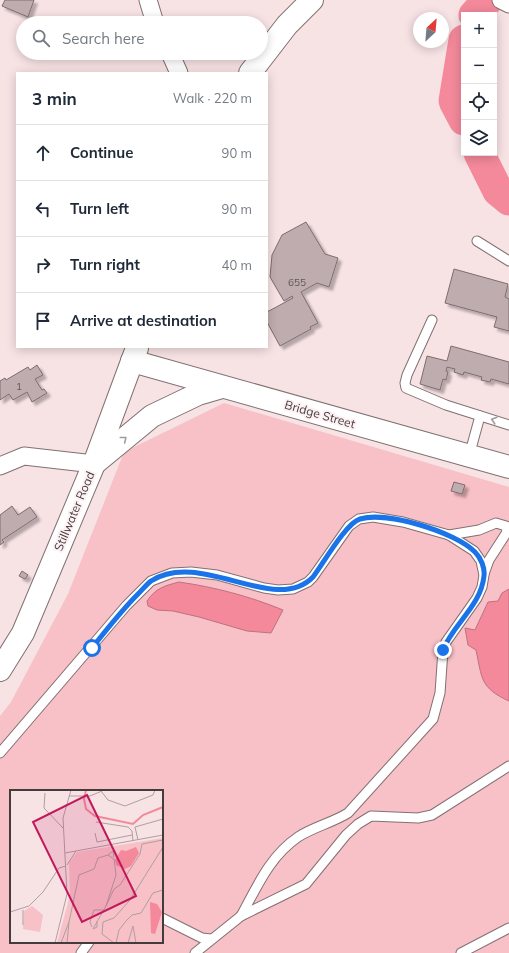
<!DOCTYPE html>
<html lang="en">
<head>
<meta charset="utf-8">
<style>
  body { margin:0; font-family:Mulish,sans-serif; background:#f6f6f7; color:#1f2937 }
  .controls { position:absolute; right:12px; top:12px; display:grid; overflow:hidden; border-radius:0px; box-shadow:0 2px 10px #0003 }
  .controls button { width:36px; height:36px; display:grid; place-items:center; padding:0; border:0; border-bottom:1px solid #e0e1e3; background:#fff; color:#1f2937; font:20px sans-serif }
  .compass { position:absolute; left:413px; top:12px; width:36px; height:36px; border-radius:50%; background:#fff; box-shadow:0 2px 10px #0003; rotate:26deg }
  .stop { position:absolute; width:12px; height:12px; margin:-9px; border:3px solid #1a73e8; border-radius:50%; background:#fff }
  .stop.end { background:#1a73e8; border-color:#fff; box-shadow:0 1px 4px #0008 }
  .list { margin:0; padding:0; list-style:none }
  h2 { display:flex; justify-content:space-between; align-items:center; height:52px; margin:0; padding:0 16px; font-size:17px }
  h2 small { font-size:13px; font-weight:400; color:#747a83 }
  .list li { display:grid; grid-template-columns:26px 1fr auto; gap:12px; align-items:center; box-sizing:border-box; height:56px; padding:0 16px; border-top:1px solid #e0e1e3 }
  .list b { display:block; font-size:15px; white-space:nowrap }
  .list em { font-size:13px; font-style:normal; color:#747a83 }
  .icon { flex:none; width:22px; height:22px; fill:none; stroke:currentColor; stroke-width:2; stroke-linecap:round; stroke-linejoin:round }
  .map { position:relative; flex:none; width:509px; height:953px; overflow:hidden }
  .search { position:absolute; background:#fff; box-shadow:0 2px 10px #0003; left:16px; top:16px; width:252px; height:44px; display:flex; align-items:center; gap:10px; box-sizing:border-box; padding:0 14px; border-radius:22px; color:#747a83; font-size:15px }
  .panel { position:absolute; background:#fff; box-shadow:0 2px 10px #0003; left:16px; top:72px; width:252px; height:276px; border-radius:0px }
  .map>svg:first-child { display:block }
  .green { fill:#f8c0c7; fill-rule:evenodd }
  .water { fill:#f3899b; stroke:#be727e }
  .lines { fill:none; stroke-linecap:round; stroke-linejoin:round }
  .river { stroke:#f3899b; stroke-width:31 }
  .building { fill:#bfacae; stroke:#7e6c6f; filter:url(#shadow) }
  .lane-casing { stroke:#827072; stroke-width:11 }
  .street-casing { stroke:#827072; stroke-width:19 }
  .secondary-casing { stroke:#827072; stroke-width:24 }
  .lane { stroke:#fff; stroke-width:9 }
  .street { stroke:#fff; stroke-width:17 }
  .secondary { stroke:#fff; stroke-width:22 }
  .oneway { stroke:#a19d9e }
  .route { stroke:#1a73e8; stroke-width:5 }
  .labels { text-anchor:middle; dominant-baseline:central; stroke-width:4; stroke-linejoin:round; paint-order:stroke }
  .number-label { font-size:10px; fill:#625758 }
  .street-label { font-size:12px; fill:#433b3c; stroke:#fef1f3 }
  .inset-river { fill:none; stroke:#f3899b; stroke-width:2 }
  .inset-road { fill:none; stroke:#af9fa1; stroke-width:1 }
  .view { fill:#c2185b; fill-opacity:0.15; stroke:#c2185b; stroke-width:2 }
  .inset-edge { fill:none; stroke:#433b3c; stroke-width:2 }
</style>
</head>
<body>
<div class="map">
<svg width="509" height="953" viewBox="0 0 509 953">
  <defs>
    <filter id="shadow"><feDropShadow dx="3.5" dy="3.5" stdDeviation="1" flood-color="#0004"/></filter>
  </defs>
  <rect width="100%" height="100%" fill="#f7e2e4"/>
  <path class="green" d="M224,403L509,487V953H0V716L11,702L68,594L124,452ZM11,791H162V942H11Z"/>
  <g class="water">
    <path d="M179,582C214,587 249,596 283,610L271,633L247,631L199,617L173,611L157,610L148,606L147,601C156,588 164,586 179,582Z"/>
    <path d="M509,589V701C480,688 482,678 476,650L468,645L465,628L475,630L488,602L498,601L502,593Z"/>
  </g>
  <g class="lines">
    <g class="river">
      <polyline points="474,15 488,0"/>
      <polyline points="464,40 454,101 464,120"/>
      <polyline points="479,153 498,191 509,200"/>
    </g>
  </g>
  <g class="building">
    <polygon points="5,0 34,0 28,17 2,6"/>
    <polygon points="306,222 325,254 338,258 329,287 317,283 301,292 318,323 310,327 311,329 280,346 267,322 267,312 293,298 292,296 284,301 270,277 272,255 282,235"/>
    <polygon points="454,269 508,284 505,297 509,299 509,331 494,327 497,317 445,303"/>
    <polygon points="451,346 509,362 509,384 491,379 490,382 481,380 482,377 464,372 463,375 454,372 455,369 447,367 446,371 448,372 446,380 443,379 440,390 420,384 427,356 447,361"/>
    <polygon points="37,365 43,375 35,379 42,390 44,389 47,393 32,402 27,392 13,400 9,394 0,400 0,381 5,378 6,380 28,367 30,370"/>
    <polygon points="454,482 465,485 462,494 451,491"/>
    <polygon points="12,506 18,515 30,507 37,517 2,540 4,542 0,545 0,515"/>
    <polygon points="22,571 28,575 25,579 19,576"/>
  </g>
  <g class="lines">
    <defs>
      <g id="lane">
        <polyline points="477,241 509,261"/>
        <polyline points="432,320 407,375 405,383 406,388 446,405 509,425"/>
        <polyline points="469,456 480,416"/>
        <polyline points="449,535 479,530 496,523 506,526 507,532 489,560 484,574"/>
        <path d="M0,753L126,606L151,581L172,573L191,572L217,575L264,588L278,590L293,589L308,582L313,577L349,526L359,519L373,517L403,522L449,535L474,551L481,561L484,575L482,587L477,598L446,642L443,650L440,693L433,719L348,813C332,823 313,827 298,837C269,857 257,887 241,916L306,884L346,835L358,824L371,816L418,818L432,815L509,766"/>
        <polyline points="162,918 202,938 211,939"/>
        <polyline points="81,953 89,942"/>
        <polyline points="195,953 241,916"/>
        <polyline points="461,953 509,928"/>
      </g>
      <g id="street">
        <polyline points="148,0 155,23"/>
        <polyline points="501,0 509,4"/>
        <polyline points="170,53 179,73"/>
        <polyline points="0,466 24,456 94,464"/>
      </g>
      <g id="secondary">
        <polyline points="250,73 287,25 312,0"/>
        <polyline points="132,361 509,467"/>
        <polyline points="95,463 152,416 198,394 222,387"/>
        <polyline points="0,670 23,633 65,533 94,464 137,348"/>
      </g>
    </defs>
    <use href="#lane" class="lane-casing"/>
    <use href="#street" class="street-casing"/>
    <use href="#secondary" class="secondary-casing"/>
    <use href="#lane" class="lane"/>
    <use href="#street" class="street"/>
    <use href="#secondary" class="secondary"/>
  </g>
  <defs><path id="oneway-chevron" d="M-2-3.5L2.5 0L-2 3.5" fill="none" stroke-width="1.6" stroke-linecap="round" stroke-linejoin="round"/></defs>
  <g class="oneway">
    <use href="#oneway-chevron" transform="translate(494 420) rotate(-163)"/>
    <use href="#oneway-chevron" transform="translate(124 439) rotate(-39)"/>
  </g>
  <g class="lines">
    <path class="route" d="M92,648C107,629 121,611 138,594C142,590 147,584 151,581C201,549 275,616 313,577C323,564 346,523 360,519C387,511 455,532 475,552C481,558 485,568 484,576C481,606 453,624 443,650"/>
  </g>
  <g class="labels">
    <g class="number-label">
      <text x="297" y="282">655</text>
      <text x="19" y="386">1</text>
    </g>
    <g class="street-label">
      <text transform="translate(320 414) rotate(16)">Bridge Street</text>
      <text transform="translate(74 511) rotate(-67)">Stillwater Road</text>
    </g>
  </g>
  <g transform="translate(10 790)">
    <rect width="153" height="153" fill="#f7e2e4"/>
    <path d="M153,48V153H47L60,105L59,73L67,62ZM22,116L33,125L30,142L13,139L14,121Z" fill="#f8c0c7"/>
    <path d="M126,57L129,63L121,76L115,79L106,75L105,70L111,60L116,61ZM140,112L147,114L152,122L145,144L141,143Z" fill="#f3899b"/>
    <path class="inset-river" d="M76,0L74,9L76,19L85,26L123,34L133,25L153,17"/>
    <path class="inset-road" d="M91,1L98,10L115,16L143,5L145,0M35,3L34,18L53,38M59,6H80L92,1M86,32L118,37L122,41L123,51M85,43L87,52L122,45M128,50L125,37L153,29M55,63L153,45M98,65L103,61L104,67M57,75L66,61M0,122L19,116L33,102L49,78L56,76M87,131V137L83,139L96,116M59,132L69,85L84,79L88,68L98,65L104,69L106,85L96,116L104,99L110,95L130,64L132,54L153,50M13,135V120M82,137L80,132L84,120H94M45,153L57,104L53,28L61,0M51,153L59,132L57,153M104,153L92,144L93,132L104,128L120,110L153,57M106,153L109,140L116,131L122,125L131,123L143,103L153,100M118,153L123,136L126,153"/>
    <path class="view" d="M77,5L126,106L72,132L23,32Z"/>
    <rect width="153" height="153" class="inset-edge"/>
  </g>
</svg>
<div class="controls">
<button>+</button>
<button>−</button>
<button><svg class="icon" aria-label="locate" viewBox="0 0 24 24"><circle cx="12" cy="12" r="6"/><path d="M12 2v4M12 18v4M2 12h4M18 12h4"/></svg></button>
<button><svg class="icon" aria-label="layers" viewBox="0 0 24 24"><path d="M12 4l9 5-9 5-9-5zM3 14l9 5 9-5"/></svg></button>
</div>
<svg class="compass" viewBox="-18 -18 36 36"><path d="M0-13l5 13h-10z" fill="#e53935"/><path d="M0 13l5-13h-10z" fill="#747a83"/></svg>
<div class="stop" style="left:92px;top:648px"></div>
<div class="stop end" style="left:443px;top:650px"></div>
<div class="search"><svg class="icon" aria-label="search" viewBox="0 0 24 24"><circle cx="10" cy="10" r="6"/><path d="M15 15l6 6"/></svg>Search here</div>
<section class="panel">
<h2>3 min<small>Walk · 220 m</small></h2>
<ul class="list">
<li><svg class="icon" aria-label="ahead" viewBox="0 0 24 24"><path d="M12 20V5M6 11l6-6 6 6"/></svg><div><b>Continue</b></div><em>90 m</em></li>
<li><svg class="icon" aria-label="left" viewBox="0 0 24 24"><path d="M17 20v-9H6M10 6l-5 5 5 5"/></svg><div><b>Turn left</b></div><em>90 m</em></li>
<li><svg class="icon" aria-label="right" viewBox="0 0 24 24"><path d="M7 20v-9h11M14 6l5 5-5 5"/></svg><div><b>Turn right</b></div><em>40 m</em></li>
<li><svg class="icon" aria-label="arrive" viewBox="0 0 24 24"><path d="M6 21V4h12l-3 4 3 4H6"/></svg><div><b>Arrive at destination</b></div></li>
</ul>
</section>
</div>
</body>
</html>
